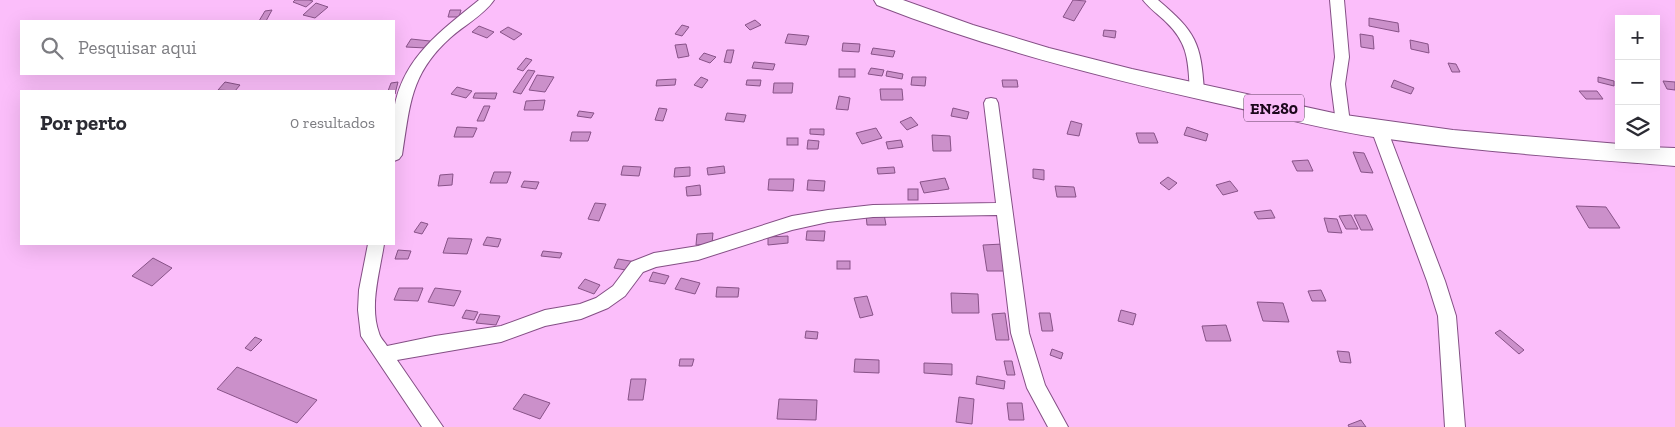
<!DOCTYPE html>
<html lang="pt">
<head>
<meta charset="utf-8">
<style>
  body { margin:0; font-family:"Zilla Slab",serif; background:#f2f2f3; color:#2b2b33 }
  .controls { position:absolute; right:15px; top:15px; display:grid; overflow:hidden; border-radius:0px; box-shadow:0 5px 20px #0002 }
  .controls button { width:45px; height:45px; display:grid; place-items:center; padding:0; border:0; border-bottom:1px solid #e1e1e2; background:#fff; color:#2b2b33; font:25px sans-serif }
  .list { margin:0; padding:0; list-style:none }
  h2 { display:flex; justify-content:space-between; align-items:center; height:65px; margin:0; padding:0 20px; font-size:21px }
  h2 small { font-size:16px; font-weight:400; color:#7c7c81 }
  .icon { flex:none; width:28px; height:28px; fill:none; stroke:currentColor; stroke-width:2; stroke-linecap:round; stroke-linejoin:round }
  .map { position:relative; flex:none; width:1675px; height:427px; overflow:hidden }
  .search { position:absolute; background:#fff; box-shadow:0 5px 20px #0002; left:20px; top:20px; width:375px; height:55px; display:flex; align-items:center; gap:12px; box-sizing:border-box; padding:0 18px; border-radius:0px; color:#7c7c81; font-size:19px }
  .panel { position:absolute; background:#fff; box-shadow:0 5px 20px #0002; left:20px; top:90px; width:375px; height:155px; border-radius:0px }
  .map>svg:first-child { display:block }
  .building { fill:#cb90ca; stroke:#885288 }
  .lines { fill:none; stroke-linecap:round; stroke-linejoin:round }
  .street-casing { stroke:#844f85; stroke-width:2 }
  .primary-casing { stroke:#844f85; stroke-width:2 }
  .street { fill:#fff; fill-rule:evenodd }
  .primary { fill:#fff; fill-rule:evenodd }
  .labels { text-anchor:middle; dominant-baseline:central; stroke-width:4; stroke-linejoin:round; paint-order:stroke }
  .shield { fill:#fbbefa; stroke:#5f3e5f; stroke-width:1 }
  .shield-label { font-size:16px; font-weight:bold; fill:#1c071c }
</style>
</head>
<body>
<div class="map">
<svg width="1675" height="427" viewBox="0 0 1675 427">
  <rect width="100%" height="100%" fill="#fbbefa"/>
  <g class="building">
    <polygon points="295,0 309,0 313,1 306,7 293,2"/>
    <polygon points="1073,0 1086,1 1074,21 1063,17"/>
    <polygon points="316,3 328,7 315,18 303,15"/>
    <polygon points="272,10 266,21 259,21 265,11"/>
    <polygon points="450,10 461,10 459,17 448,17"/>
    <polygon points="1369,18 1398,23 1399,32 1369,26"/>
    <polygon points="755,20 761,25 750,30 745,25"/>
    <polygon points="682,25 689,27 682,36 675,34"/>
    <polygon points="479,26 494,32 487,38 472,32"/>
    <polygon points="508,27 522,34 514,40 500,32"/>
    <polygon points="1104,30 1116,31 1115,38 1103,36"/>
    <polygon points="788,34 809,36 806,45 785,43"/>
    <polygon points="1360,34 1373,36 1374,49 1361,47"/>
    <polygon points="411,39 430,41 426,48 406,47"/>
    <polygon points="1410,40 1428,44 1429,53 1411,49"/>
    <polygon points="843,43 860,44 859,52 842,51"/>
    <polygon points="686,44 689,56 678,58 675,45"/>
    <polygon points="873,48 895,51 893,57 871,54"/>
    <polygon points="727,50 734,50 731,63 724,62"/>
    <polygon points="704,53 716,57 710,63 699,59"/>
    <polygon points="526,58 532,60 523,71 517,69"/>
    <polygon points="754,62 775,64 773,70 752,68"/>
    <polygon points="1448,63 1456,64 1460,72 1452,72"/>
    <polygon points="871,68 884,70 882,76 868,74"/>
    <rect x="839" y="69" width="16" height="8"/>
    <polygon points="528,70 535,71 521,94 513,92"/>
    <polygon points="887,71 903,74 902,79 886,76"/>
    <polygon points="537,75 554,77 545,92 529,90"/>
    <polygon points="701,77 708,80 702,88 694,85"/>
    <polygon points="912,77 926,77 925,86 911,85"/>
    <polygon points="1598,77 1614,81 1614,86 1598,82"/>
    <polygon points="676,79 675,85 656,86 657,80"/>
    <polygon points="747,80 761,80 760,86 746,85"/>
    <polygon points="1002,80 1017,80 1018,87 1003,87"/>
    <polygon points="1394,80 1414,88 1411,94 1391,87"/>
    <polygon points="1663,81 1675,82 1675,90 1667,89"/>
    <polygon points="225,82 240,85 235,91 218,90"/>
    <polygon points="398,82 395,94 394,91 388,91 391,83"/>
    <polygon points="774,83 793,83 792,93 773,93"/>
    <polygon points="457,87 472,91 466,98 451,94"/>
    <polygon points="880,89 902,89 903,100 881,100"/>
    <polygon points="1579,91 1597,91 1603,99 1586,99"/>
    <polygon points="475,93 497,93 495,99 473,98"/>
    <polygon points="839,96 850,98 848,110 836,109"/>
    <polygon points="545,100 543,110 524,110 526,101"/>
    <polygon points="484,106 490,106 484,121 477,121"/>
    <polygon points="659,108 667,109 663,121 655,120"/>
    <polygon points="953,108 969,112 967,119 951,116"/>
    <polygon points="579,111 594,113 591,118 577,116"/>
    <polygon points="727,113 746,115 744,122 725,120"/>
    <polygon points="911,117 918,125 907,130 900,122"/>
    <polygon points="1071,121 1082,124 1079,136 1067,134"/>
    <polygon points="457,127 477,128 473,137 454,137"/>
    <polygon points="1187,127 1208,134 1206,141 1184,135"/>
    <polygon points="876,128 882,138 862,144 856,133"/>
    <polygon points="810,129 824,129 824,135 810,134"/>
    <polygon points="572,132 591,132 588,141 570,141"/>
    <polygon points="1136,133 1154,133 1158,143 1139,143"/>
    <polygon points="932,135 950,136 951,151 933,151"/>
    <rect x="787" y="138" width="11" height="7"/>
    <polygon points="808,140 819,141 818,149 807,149"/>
    <polygon points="901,140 903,147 888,149 886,142"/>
    <polygon points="1353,152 1364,153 1373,173 1361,172"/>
    <polygon points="1308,160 1313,171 1297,171 1292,161"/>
    <polygon points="623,166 641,167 639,176 621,175"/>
    <polygon points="724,166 725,173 708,175 707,168"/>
    <polygon points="690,167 690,176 674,177 675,168"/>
    <polygon points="894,167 895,173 878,174 877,168"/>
    <polygon points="1033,169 1044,170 1044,180 1033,178"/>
    <polygon points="494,172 511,172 507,183 490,183"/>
    <polygon points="453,174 452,185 438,186 440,175"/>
    <polygon points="1168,177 1177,183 1169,190 1160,183"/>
    <polygon points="945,178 949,189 924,193 920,182"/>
    <polygon points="769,179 794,179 793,191 768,190"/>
    <polygon points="808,180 825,181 824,191 807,190"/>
    <polygon points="524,181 539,182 536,189 521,187"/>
    <polygon points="1230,181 1238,191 1223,195 1216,185"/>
    <polygon points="700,185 701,195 687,196 686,187"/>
    <polygon points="1055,186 1074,187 1076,197 1057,197"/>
    <rect x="908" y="189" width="10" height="11"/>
    <polygon points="595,203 606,204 599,221 588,219"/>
    <polygon points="1576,206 1606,207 1620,228 1589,228"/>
    <polygon points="1271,210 1275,218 1258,219 1254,212"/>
    <polygon points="884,214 886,225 867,225 866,215"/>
    <polygon points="1351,215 1358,229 1346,229 1339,216"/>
    <polygon points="1354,215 1366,215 1373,230 1361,230"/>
    <polygon points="1324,218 1337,219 1342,233 1328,232"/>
    <polygon points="421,222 428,224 422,234 414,232"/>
    <polygon points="807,231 825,231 824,241 806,240"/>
    <polygon points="713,233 712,244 696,245 697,234"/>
    <polygon points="788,236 788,243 768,245 768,237"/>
    <polygon points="487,237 501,239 498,247 483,245"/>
    <polygon points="448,238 472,239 467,254 443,253"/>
    <polygon points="1003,244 1007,271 987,271 983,245"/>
    <polygon points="398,250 411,251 408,259 395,259"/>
    <polygon points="543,251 562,253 560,258 541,256"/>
    <polygon points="153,258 172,268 152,286 132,276"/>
    <polygon points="618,259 636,262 632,271 614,268"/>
    <rect x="837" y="261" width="13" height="8"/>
    <polygon points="653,272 669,276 665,284 649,281"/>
    <polygon points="681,278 700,283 695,294 675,289"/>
    <polygon points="585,279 600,285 594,294 578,288"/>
    <polygon points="717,287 739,288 738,297 716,297"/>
    <polygon points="399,288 423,288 418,301 394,300"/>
    <polygon points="435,288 461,291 454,306 428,302"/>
    <polygon points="1321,290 1326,301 1312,301 1308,291"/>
    <polygon points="951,293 978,294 979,313 952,313"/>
    <polygon points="867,296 873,315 860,318 854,298"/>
    <polygon points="1257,302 1283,303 1289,322 1263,321"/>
    <polygon points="466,310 478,312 474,320 462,318"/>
    <polygon points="1121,310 1136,314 1133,325 1118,321"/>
    <polygon points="1005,313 1009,340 996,340 992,314"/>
    <polygon points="1039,313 1050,313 1053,331 1042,331"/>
    <polygon points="480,314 500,316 496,325 476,323"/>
    <polygon points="1226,325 1231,341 1206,341 1202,326"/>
    <polygon points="1500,330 1524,350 1519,354 1495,333"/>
    <polygon points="806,331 818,332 817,339 805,338"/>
    <polygon points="255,337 262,340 251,351 245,348"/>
    <polygon points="1052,349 1063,353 1061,359 1050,355"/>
    <polygon points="1337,351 1349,352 1351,363 1340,362"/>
    <polygon points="680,359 694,359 692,366 679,366"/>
    <polygon points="855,359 879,360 879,373 854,372"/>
    <polygon points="1004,361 1012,361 1015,375 1007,375"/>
    <polygon points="924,363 952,364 952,375 924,373"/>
    <polygon points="237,367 317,400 297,423 217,389"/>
    <polygon points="977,376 1005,381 1004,389 976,384"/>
    <polygon points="631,379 646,379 643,400 628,400"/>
    <polygon points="524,394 550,403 540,419 513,409"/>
    <polygon points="959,397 974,399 972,424 956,422"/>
    <polygon points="779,399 817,400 816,420 777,419"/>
    <polygon points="1007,403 1022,403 1024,420 1009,420"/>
    <polygon points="1361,420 1366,427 1349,427 1348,425"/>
  </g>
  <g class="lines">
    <defs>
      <g id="street">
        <path d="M479,0H494C484,15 463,26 450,38C410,74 410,105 402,155L399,159L394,161C394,144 392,126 394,110C402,58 441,31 479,0Z"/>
        <path d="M1143,0H1158C1196,32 1201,43 1204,91L1202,95L1197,96L1192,95L1190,91C1188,62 1189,44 1166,22C1159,15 1149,8 1143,0Z"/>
        <polygon points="1330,0 1344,0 1349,57 1345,84 1350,123 1348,127 1343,128 1338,127 1336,123 1331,84 1335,57"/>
        <path d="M991,98L996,99L998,103L1029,333L1045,385L1068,427H1048L1027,388L1011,333L997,215L873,217L828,222L792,230L698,260L656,267L643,272L625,296L608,308L581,319L545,326L501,342L397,360L443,427H422L361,336L358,310L359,290L368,244H384C380,271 369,306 379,333C380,338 385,342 387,346L435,336L501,326L545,310L580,304L596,298L613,286L631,262L654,253L698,246L792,216L828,210L873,205L996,203L984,103L986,99Z"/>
        <polygon points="1379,123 1384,125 1387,129 1445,281 1456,316 1465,427 1445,427 1438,316 1427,281 1371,129 1374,125"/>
      </g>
      <path id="primary" d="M874,0H903L973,25L1049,48L1132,69L1338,114L1453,130L1619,144V146L1675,148V166C1577,158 1478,152 1381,138C1325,130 1271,115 1216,103C1100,77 987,48 877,5Z"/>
    </defs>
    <use href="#street" class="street-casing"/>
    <use href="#primary" class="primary-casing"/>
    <use href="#street" class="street"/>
    <use href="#primary" class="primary"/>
  </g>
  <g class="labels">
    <rect class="shield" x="1244" y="94.5" width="60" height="27" rx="4"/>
    <g class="shield-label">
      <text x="1274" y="108">EN280</text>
    </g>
  </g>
</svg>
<div class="controls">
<button>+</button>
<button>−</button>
<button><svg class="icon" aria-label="layers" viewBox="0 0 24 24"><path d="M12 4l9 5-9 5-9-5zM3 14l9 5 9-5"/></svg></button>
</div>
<div class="search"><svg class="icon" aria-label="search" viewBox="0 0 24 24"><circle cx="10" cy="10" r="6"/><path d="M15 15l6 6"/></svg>Pesquisar aqui</div>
<section class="panel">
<h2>Por perto<small>0 resultados</small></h2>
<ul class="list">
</ul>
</section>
</div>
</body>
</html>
